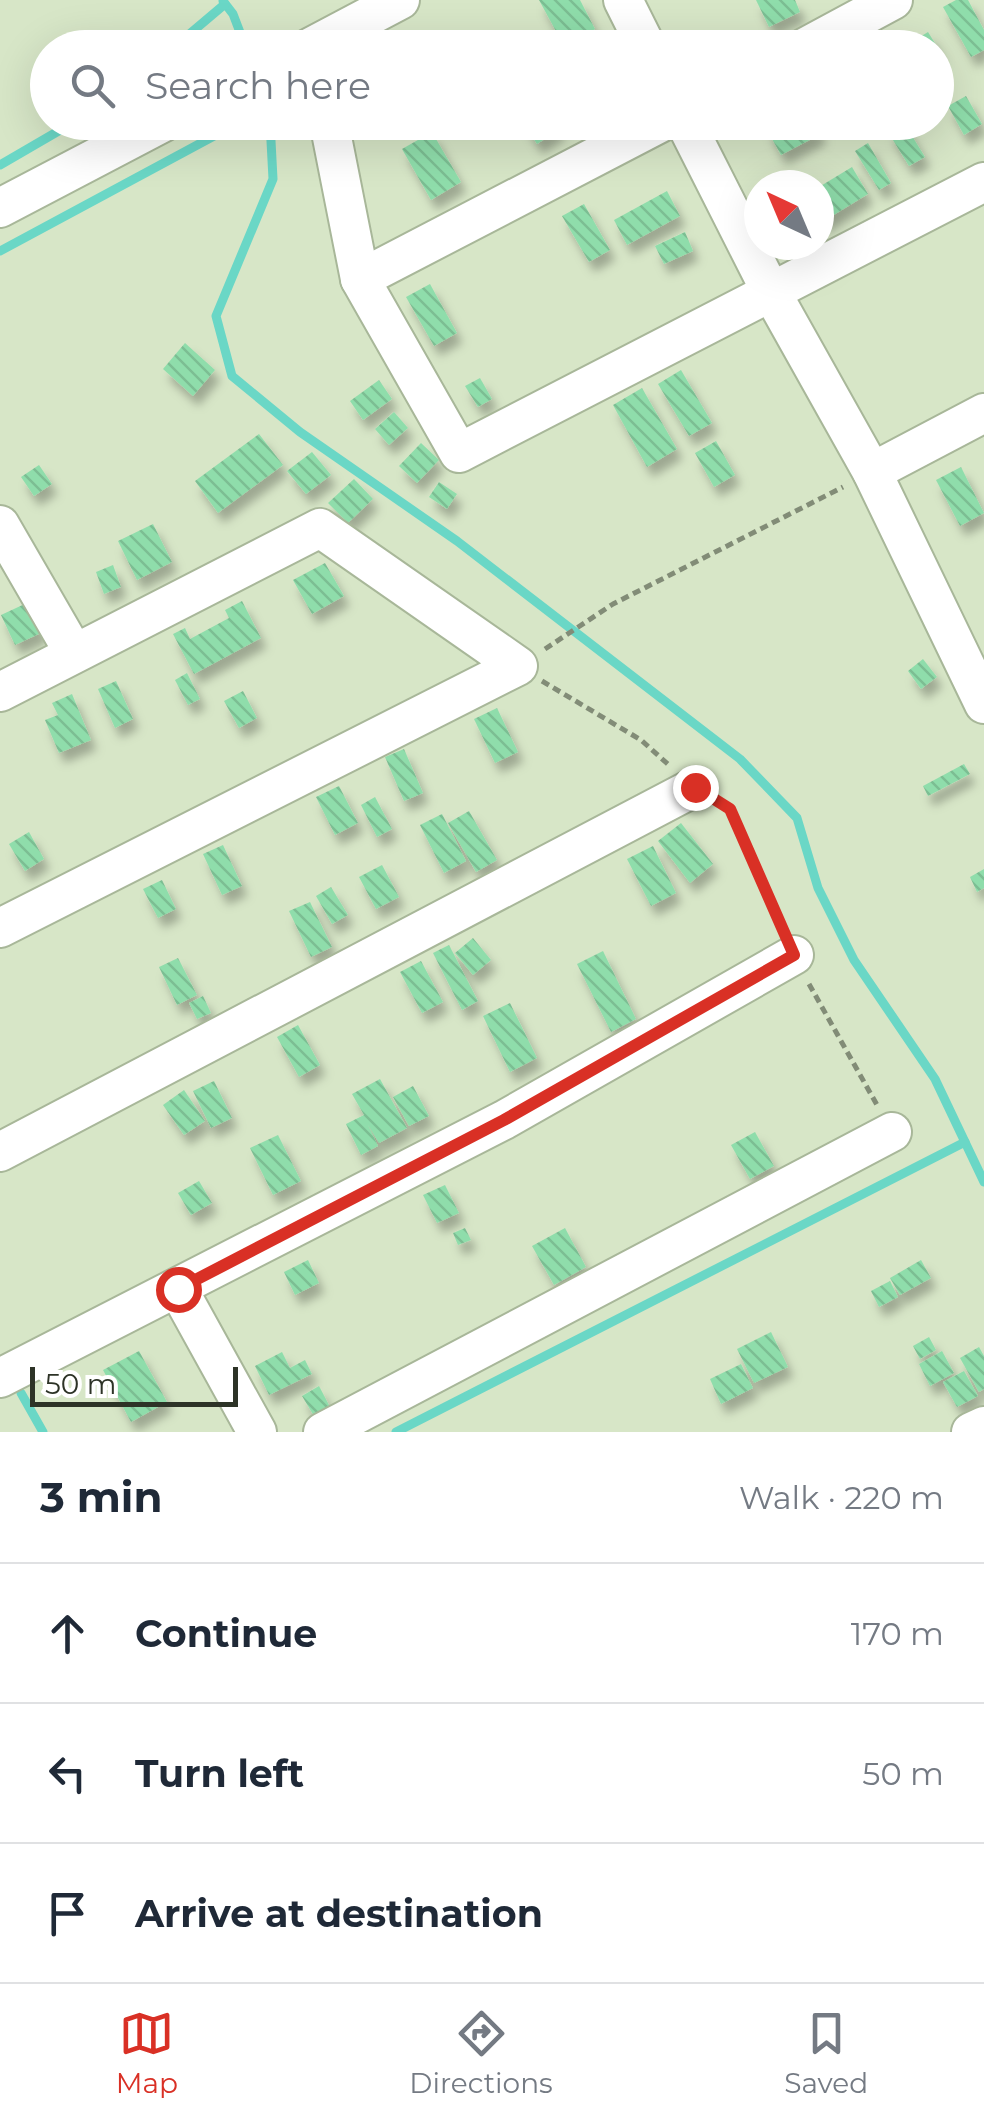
<!DOCTYPE html>
<html lang="en">
<head>
<meta charset="utf-8">
<style>
  body { margin:0; font-family:Montserrat,sans-serif; background:#f2f2f3; color:#1f2937 }
  .compass { position:absolute; left:744px; top:170px; width:90px; height:90px; border-radius:50%; background:#fff; box-shadow:0 10px 40px #0002; rotate:316deg }
  .scale { position:absolute; left:30px; bottom:25px; width:208px; box-sizing:border-box; padding-left:10px; border:5px solid #2d3327; border-top:0; font-size:28px; line-height:35px; white-space:nowrap; color:#2d3327; -webkit-text-stroke:8px #fff; paint-order:stroke }
  .stop { position:absolute; width:30px; height:30px; margin:-22px; border:8px solid #d93025; border-radius:50%; background:#fff }
  .stop.end { background:#d93025; border-color:#fff; box-shadow:0 2px 10px #0008 }
  .list { margin:0; padding:0; list-style:none }
  h2 { display:flex; justify-content:space-between; align-items:center; height:130px; margin:0; padding:0 40px; font-size:42px }
  h2 small { font-size:32px; font-weight:400; color:#747a83 }
  .list li { display:grid; grid-template-columns:65px 1fr auto; gap:30px; align-items:center; box-sizing:border-box; height:140px; padding:0 40px; border-top:2px solid #e0e1e3 }
  .list b { display:block; font-size:38px; white-space:nowrap }
  .list em { font-size:32px; font-style:normal; color:#747a83 }
  .icon { flex:none; width:55px; height:55px; fill:none; stroke:currentColor; stroke-width:2; stroke-linecap:round; stroke-linejoin:round }
  .map { position:relative; flex:none; width:984px; height:1432px; overflow:hidden }
  .search { position:absolute; background:#fff; box-shadow:0 10px 40px #0002; left:30px; right:30px; top:30px; height:110px; display:flex; align-items:center; gap:25px; box-sizing:border-box; padding:0 35px; border-radius:55px; color:#747a83; font-size:38px }
  .sheet { height:550px; background:#fff }
  nav { display:flex; justify-content:space-around; align-items:center; box-sizing:border-box; height:140px; border-top:2px solid #e0e1e3; background:#fff; font-size:28px; color:#747a83 }
  nav a { display:grid; justify-items:center; gap:5px }
  nav .on { color:#d93025 }
  .map>svg:first-child { display:block }
  .lines { fill:none; stroke-linecap:round; stroke-linejoin:round }
  .stream { stroke:#6ad7c6; stroke-width:9 }
  .building { fill:url(#building-back-hatch); filter:url(#shadow) }
  .minor-casing { stroke:#a8b799; stroke-width:42 }
  .path { stroke:#828c77; stroke-width:5; stroke-dasharray:8 5; stroke-linecap:butt }
  .minor { stroke:#fff; stroke-width:38 }
  .route { stroke:#d93025; stroke-width:12 }
</style>
</head>
<body>
<div class="map">
<svg width="984" height="1432" viewBox="0 0 984 1432">
  <defs>
    <pattern id="building-back-hatch" width="6" height="6" patternUnits="userSpaceOnUse" patternTransform="scale(2.5)"><rect width="6" height="6" fill="#8fddab"/><path d="M-1 5l2 2M0 0l6 6M5-1l2 2" fill="none" stroke="#7cbe93"/></pattern>
    <filter id="shadow"><feDropShadow dx="5.5" dy="10" stdDeviation="5" flood-color="#0004"/></filter>
  </defs>
  <rect width="100%" height="100%" fill="#d7e6c7"/>
  <g class="lines">
    <g class="stream">
      <polyline points="223,1 233,14 246,48"/>
      <polyline points="173,48 225,4"/>
      <polyline points="270,122 273,179 216,316 232,376 300,432 457,541 740,759 797,818 818,888 854,960 935,1079 984,1182"/>
      <polyline points="0,165 74,122"/>
      <polyline points="0,251 240,122"/>
      <polyline points="21,1393 43,1432"/>
      <polyline points="396,1432 965,1142"/>
    </g>
  </g>
  <g class="building">
    <polygon points="539,0 580,0 595,29 564,46"/>
    <polygon points="756,0 795,0 800,12 769,27"/>
    <polygon points="956,0 968,0 984,30 984,50 971,57 943,7"/>
    <polygon points="928,32 941,53 936,56 936,48 913,48 910,43"/>
    <polygon points="966,96 982,124 964,135 948,106"/>
    <polygon points="523,122 556,122 560,129 537,144"/>
    <polygon points="777,122 815,122 821,134 781,155 766,128"/>
    <polygon points="904,123 925,157 909,166 888,132"/>
    <polygon points="432,132 461,182 431,200 402,149"/>
    <polygon points="868,143 891,183 879,190 855,151"/>
    <polygon points="852,167 868,194 819,224 819,187"/>
    <polygon points="667,191 680,216 627,245 614,220"/>
    <polygon points="584,204 610,250 589,262 562,216"/>
    <polygon points="685,232 693,251 664,264 655,246"/>
    <polygon points="430,284 457,333 434,346 406,297"/>
    <polygon points="185,343 215,370 193,396 163,369"/>
    <polygon points="681,370 712,423 689,436 658,384"/>
    <polygon points="480,378 492,399 478,407 465,386"/>
    <polygon points="379,380 392,399 363,420 350,401"/>
    <polygon points="642,388 677,449 647,467 613,405"/>
    <polygon points="394,412 408,428 389,445 375,429"/>
    <polygon points="259,434 283,465 218,513 195,481"/>
    <polygon points="716,441 735,475 714,487 695,453"/>
    <polygon points="421,443 439,460 417,483 399,466"/>
    <polygon points="312,452 331,475 306,494 287,471"/>
    <polygon points="39,465 52,484 34,496 21,477"/>
    <polygon points="961,467 984,513 960,526 936,480"/>
    <polygon points="354,479 373,499 348,523 328,503"/>
    <polygon points="439,482 457,494 447,509 429,497"/>
    <polygon points="153,524 172,562 137,580 118,541"/>
    <polygon points="325,563 344,596 312,614 293,580"/>
    <polygon points="113,565 121,587 104,594 96,572"/>
    <polygon points="242,601 261,638 194,674 173,634 185,628 190,639 229,618 225,610"/>
    <polygon points="29,602 43,632 15,645 1,615"/>
    <polygon points="923,659 937,677 921,689 908,671"/>
    <polygon points="187,673 200,699 188,705 175,680"/>
    <polygon points="116,681 133,719 115,728 98,689"/>
    <polygon points="243,691 257,718 239,728 224,701"/>
    <polygon points="72,694 91,740 59,753 45,720 58,715 52,703"/>
    <polygon points="497,708 518,752 495,763 474,719"/>
    <polygon points="404,749 423,793 404,801 385,757"/>
    <polygon points="964,764 970,774 928,796 923,786"/>
    <polygon points="339,786 358,823 335,835 316,797"/>
    <polygon points="375,797 392,829 377,837 361,805"/>
    <polygon points="469,811 497,860 476,872 448,823"/>
    <polygon points="442,814 466,861 444,873 420,825"/>
    <polygon points="681,823 713,864 690,883 658,841"/>
    <polygon points="29,832 44,859 25,871 9,844"/>
    <polygon points="223,845 242,886 222,895 203,854"/>
    <polygon points="653,846 676,893 651,906 627,859"/>
    <polygon points="382,865 399,897 376,909 359,877"/>
    <polygon points="984,869 984,888 977,892 970,877"/>
    <polygon points="162,880 176,909 158,918 143,889"/>
    <polygon points="331,887 348,915 332,924 316,896"/>
    <polygon points="310,902 332,947 311,957 289,911"/>
    <polygon points="473,938 491,960 473,975 455,953"/>
    <polygon points="449,945 478,1001 462,1010 433,953"/>
    <polygon points="603,951 636,1019 611,1032 577,964"/>
    <polygon points="178,958 197,995 177,1005 159,967"/>
    <polygon points="421,961 443,1002 422,1013 400,972"/>
    <polygon points="203,996 211,1013 197,1019 189,1003"/>
    <polygon points="510,1003 537,1058 510,1072 483,1016"/>
    <polygon points="298,1025 320,1065 299,1077 277,1037"/>
    <polygon points="380,1079 407,1128 379,1143 368,1125 378,1146 361,1155 346,1124 364,1115 352,1094"/>
    <polygon points="214,1081 232,1118 211,1128 193,1091"/>
    <polygon points="413,1086 429,1116 409,1126 393,1097"/>
    <polygon points="184,1090 205,1121 184,1135 163,1105"/>
    <polygon points="755,1132 774,1166 750,1179 731,1145"/>
    <polygon points="278,1135 301,1181 273,1195 250,1148"/>
    <polygon points="199,1181 212,1203 191,1215 178,1193"/>
    <polygon points="445,1185 459,1213 437,1223 423,1195"/>
    <polygon points="465,1228 471,1240 458,1245 453,1233"/>
    <polygon points="565,1228 586,1267 554,1285 532,1246"/>
    <polygon points="308,1260 319,1283 295,1295 284,1272"/>
    <polygon points="921,1260 931,1278 900,1295 890,1278"/>
    <polygon points="890,1281 898,1297 879,1307 871,1291"/>
    <polygon points="771,1332 788,1367 754,1383 737,1349"/>
    <polygon points="929,1337 936,1350 920,1359 913,1346"/>
    <polygon points="979,1347 984,1356 984,1389 979,1392 960,1358"/>
    <polygon points="139,1351 167,1402 131,1422 103,1370"/>
    <polygon points="942,1351 954,1373 930,1386 919,1364"/>
    <polygon points="282,1352 290,1368 305,1360 312,1374 269,1395 255,1366"/>
    <polygon points="741,1364 753,1388 721,1404 710,1379"/>
    <polygon points="964,1371 978,1396 957,1407 943,1382"/>
    <polygon points="319,1386 330,1407 314,1416 302,1396"/>
  </g>
  <g class="lines">
    <defs>
      <g id="minor">
        <polyline points="623,0 647,48"/>
        <polyline points="309,48 400,0"/>
        <polyline points="804,48 893,0"/>
        <polyline points="329,122 360,279 459,453 984,182"/>
        <polyline points="685,122 770,290 872,472 984,704"/>
        <polyline points="0,208 164,122"/>
        <polyline points="360,279 662,122"/>
        <polyline points="872,472 984,413"/>
        <polyline points="0,525 74,653"/>
        <polyline points="0,692 320,528 518,666 0,928"/>
        <polyline points="0,1152 695,787"/>
        <polyline points="178,1289 257,1432"/>
        <polyline points="0,1378 504,1120 794,955"/>
        <polyline points="323,1432 892,1132"/>
        <polyline points="971,1432 984,1426"/>
      </g>
    </defs>
    <use href="#minor" class="minor-casing"/>
    <g class="path">
      <polyline points="545,649 613,604 843,487"/>
      <polyline points="542,681 641,740 670,766"/>
      <polyline points="719,802 730,809 782,929"/>
      <polyline points="809,984 877,1105"/>
    </g>
    <use href="#minor" class="minor"/>
  </g>
  <g class="lines">
    <polyline class="route" points="178,1289 504,1120 794,955 730,809 695,787"/>
  </g>
</svg>
<svg class="compass" viewBox="-18 -18 36 36"><path d="M0-13l5 13h-10z" fill="#e53935"/><path d="M0 13l5-13h-10z" fill="#747a83"/></svg>
<div class="scale">50 m</div>
<div class="stop" style="left:178px;top:1289px"></div>
<div class="stop end" style="left:695px;top:787px"></div>
<div class="search"><svg class="icon" aria-label="search" viewBox="0 0 24 24"><circle cx="10" cy="10" r="6"/><path d="M15 15l6 6"/></svg>Search here</div>
</div>
<section class="sheet">
<h2>3 min<small>Walk · 220 m</small></h2>
<ul class="list">
<li><svg class="icon" aria-label="ahead" viewBox="0 0 24 24"><path d="M12 20V5M6 11l6-6 6 6"/></svg><div><b>Continue</b></div><em>170 m</em></li>
<li><svg class="icon" aria-label="left" viewBox="0 0 24 24"><path d="M17 20v-9H6M10 6l-5 5 5 5"/></svg><div><b>Turn left</b></div><em>50 m</em></li>
<li><svg class="icon" aria-label="arrive" viewBox="0 0 24 24"><path d="M6 21V4h12l-3 4 3 4H6"/></svg><div><b>Arrive at destination</b></div></li>
</ul>
</section>
<nav>
<a class="on"><svg class="icon" aria-label="map" viewBox="0 0 24 24"><path d="M3 6l6-2 6 2 6-2v14l-6 2-6-2-6 2zM9 4v14M15 6v14"/></svg>Map</a>
<a><svg class="icon" aria-label="directions" viewBox="0 0 24 24"><path d="M12 3l9 9-9 9-9-9zM9 14v-3h6M13 9l2 2-2 2"/></svg>Directions</a>
<a><svg class="icon" aria-label="saved" viewBox="0 0 24 24"><path d="M7 4h10v16l-5-4-5 4z"/></svg>Saved</a>
</nav>
</body>
</html>
